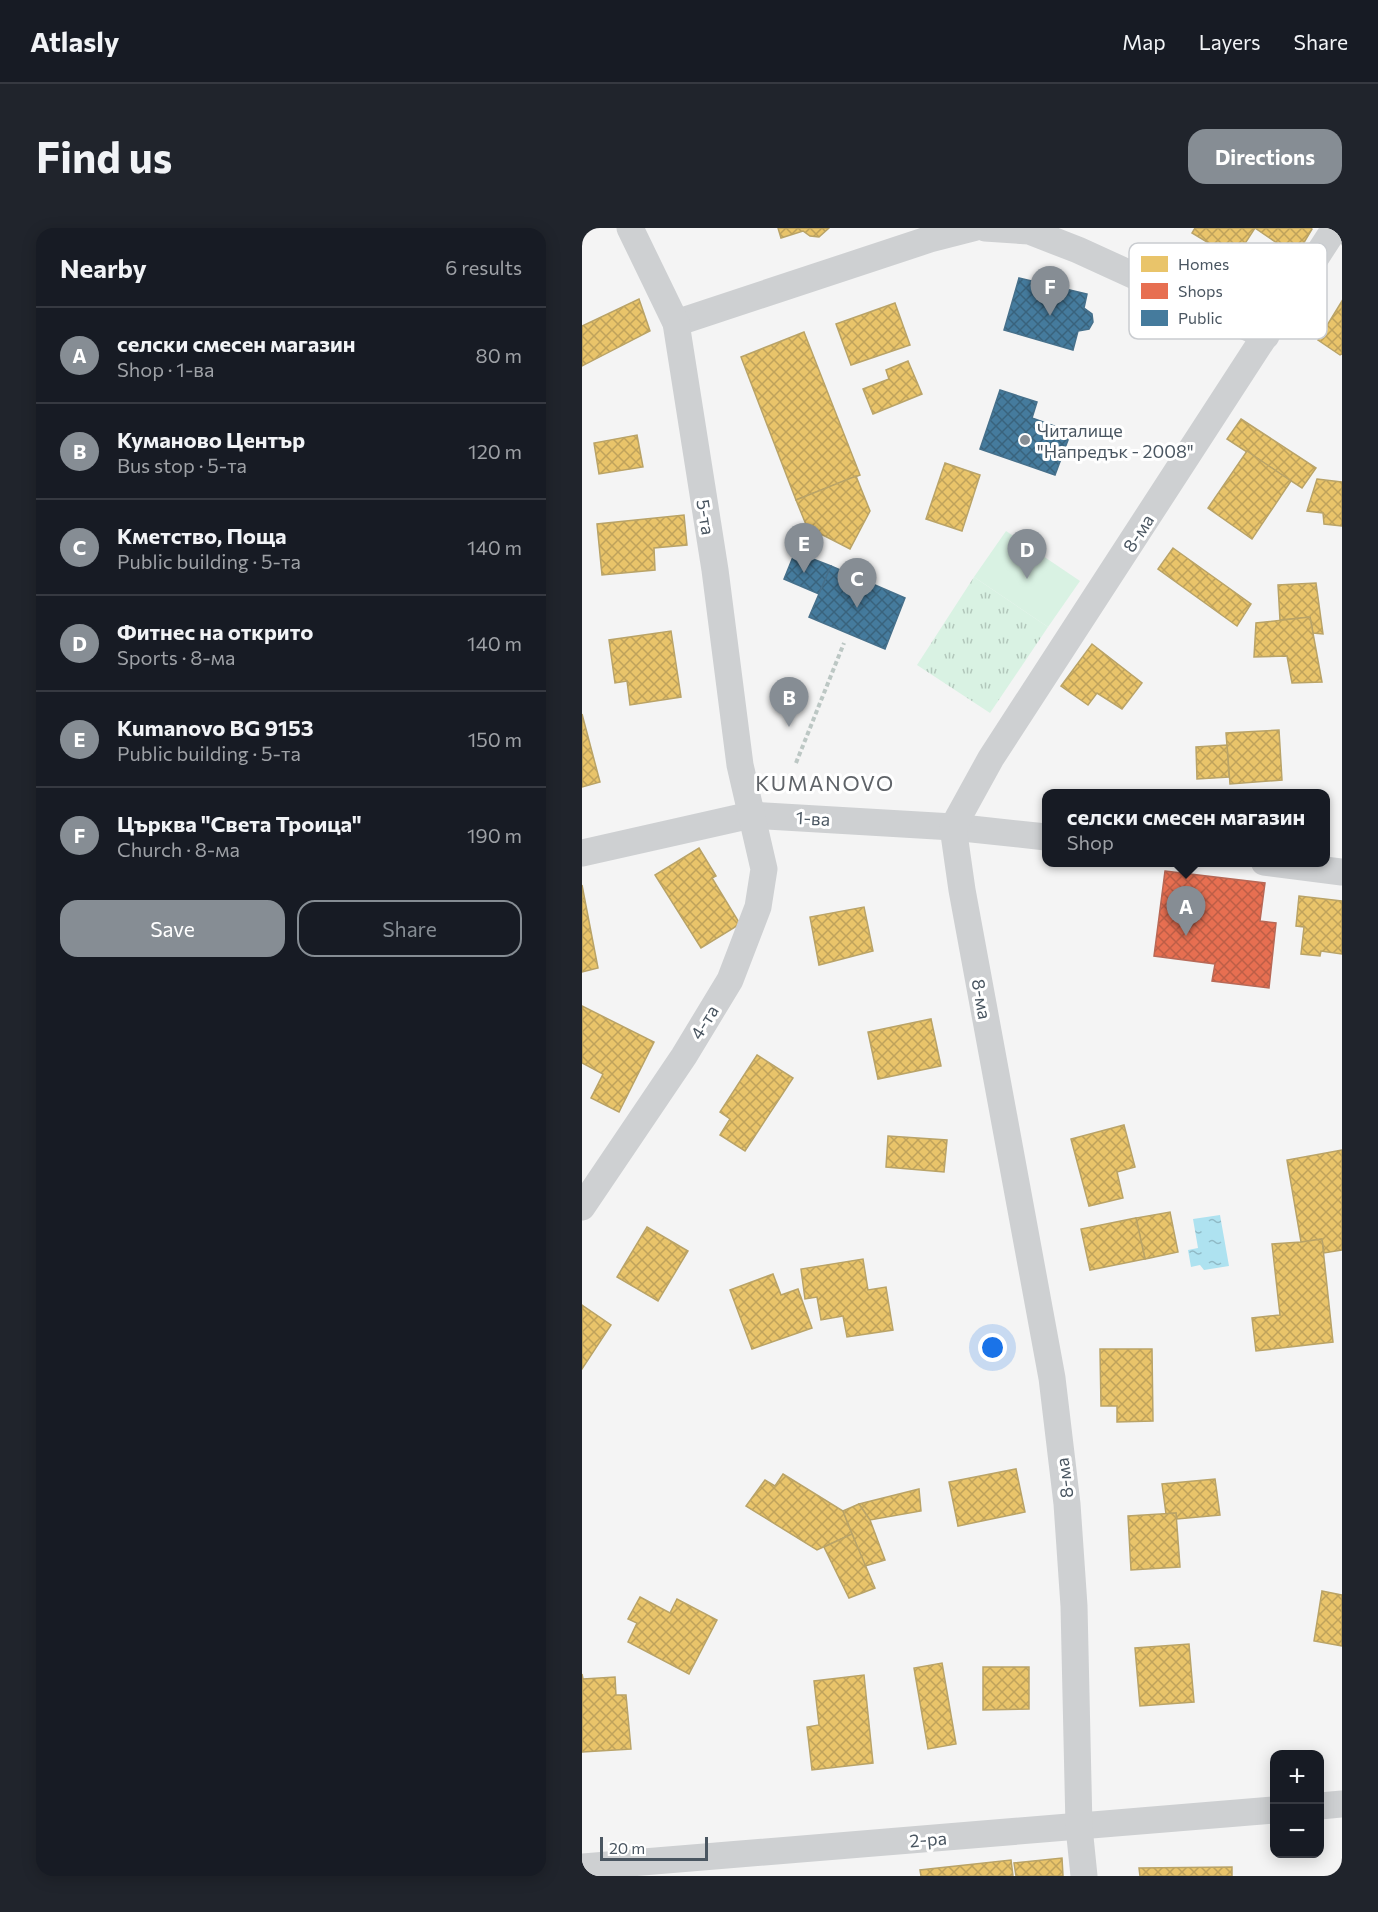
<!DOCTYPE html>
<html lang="en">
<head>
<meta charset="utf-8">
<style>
  body { margin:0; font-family:Commissioner,sans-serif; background:#20242c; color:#f1f3f6 }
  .controls { position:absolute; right:18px; bottom:18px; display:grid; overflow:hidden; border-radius:12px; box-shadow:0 3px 15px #0003 }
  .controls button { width:54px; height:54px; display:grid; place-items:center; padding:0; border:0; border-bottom:2px solid #363941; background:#171b24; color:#f1f3f6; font:30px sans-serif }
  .scale { position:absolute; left:18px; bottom:15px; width:108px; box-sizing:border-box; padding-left:6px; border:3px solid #4a5661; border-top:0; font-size:16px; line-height:21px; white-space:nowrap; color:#4a5661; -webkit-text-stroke:4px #fff; paint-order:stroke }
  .you { position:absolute; left:411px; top:1120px; width:21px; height:21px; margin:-15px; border:4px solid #fff; border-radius:50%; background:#1a73e8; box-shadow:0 0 0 9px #1a73e833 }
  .badge { display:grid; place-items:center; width:39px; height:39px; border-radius:50%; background:#868d94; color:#fff; font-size:20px; font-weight:700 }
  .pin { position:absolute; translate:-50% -50px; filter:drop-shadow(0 2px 3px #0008) }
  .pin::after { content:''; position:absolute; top:32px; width:21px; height:18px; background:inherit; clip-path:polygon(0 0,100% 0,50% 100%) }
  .popup { position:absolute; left:460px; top:561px; width:288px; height:78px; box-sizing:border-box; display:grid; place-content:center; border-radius:12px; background:#171b24; filter:drop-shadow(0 2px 4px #0005); font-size:20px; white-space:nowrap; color:#9ea1a6 }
  .popup b { font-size:22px; color:#f1f3f6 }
  .popup::after { content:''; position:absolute; left:50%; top:100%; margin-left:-12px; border:12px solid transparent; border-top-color:#171b24 }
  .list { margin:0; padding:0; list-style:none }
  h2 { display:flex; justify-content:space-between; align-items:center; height:78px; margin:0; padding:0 24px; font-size:26px }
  h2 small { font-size:20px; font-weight:400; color:#9ea1a6 }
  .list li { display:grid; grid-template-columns:39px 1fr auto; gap:18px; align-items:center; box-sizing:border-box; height:96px; padding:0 24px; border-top:2px solid #363941 }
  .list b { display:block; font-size:22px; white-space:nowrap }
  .list p { margin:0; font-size:20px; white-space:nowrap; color:#9ea1a6 }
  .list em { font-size:20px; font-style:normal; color:#9ea1a6 }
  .actions { display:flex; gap:12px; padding:18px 24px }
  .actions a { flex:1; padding:14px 0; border:2px solid #868d94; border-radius:18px; text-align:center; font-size:21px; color:#868d94 }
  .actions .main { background:#868d94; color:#fff }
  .map { position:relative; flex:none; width:760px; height:1648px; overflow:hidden; border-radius:18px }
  header { display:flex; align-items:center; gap:36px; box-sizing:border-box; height:84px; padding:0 30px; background:#171b24; border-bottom:2px solid #363941 }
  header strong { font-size:28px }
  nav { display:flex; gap:33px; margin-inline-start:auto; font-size:21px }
  .intro { display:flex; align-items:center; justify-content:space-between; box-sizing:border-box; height:144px; padding:0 36px }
  h1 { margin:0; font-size:42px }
  .button { padding:15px 27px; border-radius:18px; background:#868d94; color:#fff; font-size:21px; font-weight:700 }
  main { display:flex; gap:36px; padding:0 36px }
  aside { flex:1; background:#171b24; border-radius:18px; box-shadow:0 3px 15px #0003 }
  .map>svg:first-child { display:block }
  .green { fill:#d9f2e3 }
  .park { fill:url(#park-tufts) }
  .water { fill:url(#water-ripples) }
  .homes { fill:url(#homes-cross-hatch); stroke:#b9a367; stroke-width:1.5 }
  .shops { fill:url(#shops-cross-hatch); stroke:#b86856; stroke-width:1.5 }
  .public { fill:url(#public-cross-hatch); stroke:#46708b; stroke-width:1.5 }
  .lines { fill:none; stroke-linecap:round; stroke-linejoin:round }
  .path { stroke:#bcc7c4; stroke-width:4; stroke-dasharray:4.5 3; stroke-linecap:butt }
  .minor { stroke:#ced0d2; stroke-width:27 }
  .poi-dot { fill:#868d94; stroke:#fff; stroke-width:2 }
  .labels { text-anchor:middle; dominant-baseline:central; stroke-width:6; stroke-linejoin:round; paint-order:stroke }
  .poi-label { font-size:18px; fill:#4a5661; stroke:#fff; text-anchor:start }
  .street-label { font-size:18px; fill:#4a5661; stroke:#fff }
  .quarter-label { font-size:21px; letter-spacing:1.5px; fill:#5f6368; stroke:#fff }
  .key { fill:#fff; stroke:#c9ccd0; stroke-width:1.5 }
  .key-label { font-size:16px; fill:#4a5661 }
</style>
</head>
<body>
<header>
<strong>Atlasly</strong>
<nav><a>Map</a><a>Layers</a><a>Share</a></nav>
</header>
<div class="intro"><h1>Find us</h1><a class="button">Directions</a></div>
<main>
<aside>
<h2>Nearby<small>6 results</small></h2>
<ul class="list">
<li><span class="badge">A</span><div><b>селски смесен магазин</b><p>Shop · 1-ва</p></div><em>80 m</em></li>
<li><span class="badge">B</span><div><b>Куманово Център</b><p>Bus stop · 5-та</p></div><em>120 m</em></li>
<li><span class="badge">C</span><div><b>Кметство, Поща</b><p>Public building · 5-та</p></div><em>140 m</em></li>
<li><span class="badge">D</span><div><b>Фитнес на открито</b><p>Sports · 8-ма</p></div><em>140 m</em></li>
<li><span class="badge">E</span><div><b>Kumanovo BG 9153</b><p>Public building · 5-та</p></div><em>150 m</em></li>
<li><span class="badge">F</span><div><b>Църква &quot;Света Троица&quot;</b><p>Church · 8-ма</p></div><em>190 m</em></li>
</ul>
<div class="actions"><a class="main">Save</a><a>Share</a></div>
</aside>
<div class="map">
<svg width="760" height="1648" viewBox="0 0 760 1648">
  <defs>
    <pattern id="park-tufts" width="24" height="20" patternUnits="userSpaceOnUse" patternTransform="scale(1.5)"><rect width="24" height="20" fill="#d9f2e3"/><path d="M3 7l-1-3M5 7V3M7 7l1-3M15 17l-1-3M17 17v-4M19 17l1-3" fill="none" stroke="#b2c7bb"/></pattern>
    <pattern id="water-ripples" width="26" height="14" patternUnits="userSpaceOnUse" patternTransform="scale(1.5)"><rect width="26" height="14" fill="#aee2f0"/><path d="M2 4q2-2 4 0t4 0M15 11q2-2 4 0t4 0" fill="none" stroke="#90bac6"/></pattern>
    <pattern id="homes-cross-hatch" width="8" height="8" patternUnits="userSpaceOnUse" patternTransform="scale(1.5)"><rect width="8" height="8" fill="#e9c46a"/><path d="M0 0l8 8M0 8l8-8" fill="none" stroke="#bfa25b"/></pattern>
    <pattern id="shops-cross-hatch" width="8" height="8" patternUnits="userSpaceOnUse" patternTransform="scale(1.5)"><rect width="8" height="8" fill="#e76f51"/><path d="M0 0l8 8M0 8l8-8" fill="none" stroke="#bd5e47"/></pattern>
    <pattern id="public-cross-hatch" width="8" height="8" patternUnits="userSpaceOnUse" patternTransform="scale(1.5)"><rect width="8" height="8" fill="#457b9d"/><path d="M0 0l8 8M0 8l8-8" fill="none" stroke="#39637d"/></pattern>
  </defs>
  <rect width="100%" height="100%" fill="#f4f4f4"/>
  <polygon class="green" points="424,303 498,353 466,399 392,349"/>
  <polygon class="park" points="392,349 466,399 408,485 335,437"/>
  <polygon class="water" points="638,987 647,1038 622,1042 618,1037 609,1039 606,1022 616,1020 611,991"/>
  <g class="homes">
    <polygon points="196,0 247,0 237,9 228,8 221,3 199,10"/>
    <polygon points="613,0 673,0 653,31 610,5"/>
    <polygon points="673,0 729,0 730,1 714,28"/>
    <polygon points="57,71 68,103 0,138 0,98"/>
    <polygon points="760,73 760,126 758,127 736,112"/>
    <polygon points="313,75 328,117 269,137 254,96"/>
    <polygon points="222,104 278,247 214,272 159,129"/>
    <polygon points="326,133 340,166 291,186 281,161 307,151 304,142"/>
    <polygon points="659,191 734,240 720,260 645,211"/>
    <polygon points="55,207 61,239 17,246 12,215"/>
    <polygon points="665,223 709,253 670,311 626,280"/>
    <polygon points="363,235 398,247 380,303 344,291"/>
    <polygon points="274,248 288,283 268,321 225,299 214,272"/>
    <polygon points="735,251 760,254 760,298 742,296 741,285 725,283"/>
    <polygon points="102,287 105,317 72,320 73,342 20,347 15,296"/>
    <polygon points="591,320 669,376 655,398 576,341"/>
    <polygon points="734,355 741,406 731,405 728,389 698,392 696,357"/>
    <polygon points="728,389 740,454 710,455 705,428 672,429 674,395"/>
    <polygon points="89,403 99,469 48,477 45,453 33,455 27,412"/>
    <polygon points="510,416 560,455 540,481 515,465 506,477 479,458"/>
    <polygon points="0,486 18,554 0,559"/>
    <polygon points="697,502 700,552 648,556 644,505"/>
    <polygon points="645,517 647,549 615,551 614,519"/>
    <polygon points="117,620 134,648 130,650 158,696 119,720 73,647"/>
    <polygon points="0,657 16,740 0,744"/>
    <polygon points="717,668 760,673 760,726 739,723 738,728 719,726 722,699 714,698"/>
    <polygon points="282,679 291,723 237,737 228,689"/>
    <polygon points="0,778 72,814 37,884 9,870 21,846 0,835"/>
    <polygon points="349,791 359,838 296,851 286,804"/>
    <polygon points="175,827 211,850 163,923 138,907 148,891 138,884"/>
    <polygon points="542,897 553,939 535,944 541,970 507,978 489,911"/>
    <polygon points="306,908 365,912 362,944 304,939"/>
    <polygon points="760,922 760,1022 742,1025 740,1011 719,1014 705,932"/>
    <polygon points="588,984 596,1024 563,1031 554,990"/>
    <polygon points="554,990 563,1031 508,1042 499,1001"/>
    <polygon points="65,999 106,1023 76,1073 35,1049"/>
    <polygon points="740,1011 751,1114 674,1123 670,1090 698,1087 690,1016 719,1014"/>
    <polygon points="281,1031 286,1062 304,1059 311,1102 265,1109 261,1088 239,1092 235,1069 223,1071 219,1041"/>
    <polygon points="191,1046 199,1067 216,1061 230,1100 170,1121 148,1062"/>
    <polygon points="0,1077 29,1097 0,1141"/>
    <polygon points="518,1121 570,1121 571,1193 535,1194 535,1178 519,1178"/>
    <polygon points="434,1241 443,1284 376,1298 367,1254"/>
    <polygon points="201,1246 261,1283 270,1306 235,1322 164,1278 183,1252 193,1258"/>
    <polygon points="633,1251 638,1287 595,1291 594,1285 584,1286 580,1256"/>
    <polygon points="337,1261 339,1283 288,1292 277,1276"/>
    <polygon points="277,1276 288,1292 303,1332 283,1338 261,1283"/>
    <polygon points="594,1285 598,1339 549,1342 546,1288"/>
    <polygon points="270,1306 293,1360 267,1370 242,1319"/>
    <polygon points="740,1363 760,1367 760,1418 732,1413"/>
    <polygon points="58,1369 88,1385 95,1371 135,1392 107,1446 46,1414 55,1395 46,1391"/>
    <polygon points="607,1416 612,1474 558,1478 553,1420"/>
    <polygon points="360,1435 374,1516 346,1521 332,1440"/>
    <polygon points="401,1439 447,1439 447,1481 401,1482"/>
    <polygon points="0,1446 1,1451 33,1449 34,1467 44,1467 49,1521 0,1524"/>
    <polygon points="282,1447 291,1535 230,1542 225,1499 237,1497 232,1453"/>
    <polygon points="480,1630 481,1648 434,1648 432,1635"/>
    <polygon points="429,1632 431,1648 339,1648 338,1642"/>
    <polygon points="650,1639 650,1648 558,1648 557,1640"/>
  </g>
  <polygon class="shops" points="583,643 683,655 678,693 694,695 687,760 630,753 633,736 572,728"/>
  <g class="public">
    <polygon points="437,50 505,66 502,80 510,86 511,94 507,101 496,103 491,122 422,102"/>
    <polygon points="418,162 455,174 450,190 489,204 473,247 398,221"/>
    <polygon points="213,324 249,338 237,366 202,351"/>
    <polygon points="249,338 323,370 303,421 227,389"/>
  </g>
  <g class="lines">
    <polyline class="path" points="214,535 262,415"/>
    <g class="minor">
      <polyline points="403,0 447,3 496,22 684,108"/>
      <polyline points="94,95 348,11 391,0"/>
      <polyline points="0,625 169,587 371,599 464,609"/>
      <polyline points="682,634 760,644"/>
      <polyline points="0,979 102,828 148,752 176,679 182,641 158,537 133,342 94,95 48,0"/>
      <polyline points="738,1578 760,1576"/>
      <polyline points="0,1639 692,1582"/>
      <polyline points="502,1648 497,1599 492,1378 485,1276 470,1150 380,662 371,599 409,530 753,0"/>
    </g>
  </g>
  <circle class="poi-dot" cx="443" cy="212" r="6"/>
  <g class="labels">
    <g class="poi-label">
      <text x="455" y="202">Читалище<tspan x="455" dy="21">"Напредък - 2008"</tspan></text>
    </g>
    <g class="street-label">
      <text transform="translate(124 289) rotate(81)">5-та</text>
      <text transform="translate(556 305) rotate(-57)">8-ма</text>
      <text transform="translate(231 590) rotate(3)">1-ва</text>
      <text transform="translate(400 771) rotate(80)">8-ма</text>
      <text transform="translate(122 794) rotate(-58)">4-та</text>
      <text transform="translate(482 1250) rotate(-97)">8-ма</text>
      <text transform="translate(346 1611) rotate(-5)">2-ра</text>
    </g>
    <g class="quarter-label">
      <text x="243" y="554">KUMANOVO</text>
    </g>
  </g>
  <rect x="547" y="15" width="198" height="96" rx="9" class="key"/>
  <rect x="559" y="28" width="27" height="16" fill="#e9c46a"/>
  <rect x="559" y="55" width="27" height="16" fill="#e76f51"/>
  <rect x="559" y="82" width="27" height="16" fill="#457b9d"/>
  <g class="key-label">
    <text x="596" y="42">Homes</text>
    <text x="596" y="69">Shops</text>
    <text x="596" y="96">Public</text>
  </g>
</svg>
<div class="controls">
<button>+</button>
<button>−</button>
</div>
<div class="scale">20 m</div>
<div class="you"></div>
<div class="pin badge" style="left:604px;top:708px">A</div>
<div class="popup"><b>селски смесен магазин</b>Shop</div>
<div class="pin badge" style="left:207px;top:499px">B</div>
<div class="pin badge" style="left:275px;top:380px">C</div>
<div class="pin badge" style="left:445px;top:351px">D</div>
<div class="pin badge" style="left:222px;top:345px">E</div>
<div class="pin badge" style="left:468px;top:88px">F</div>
</div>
</main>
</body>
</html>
